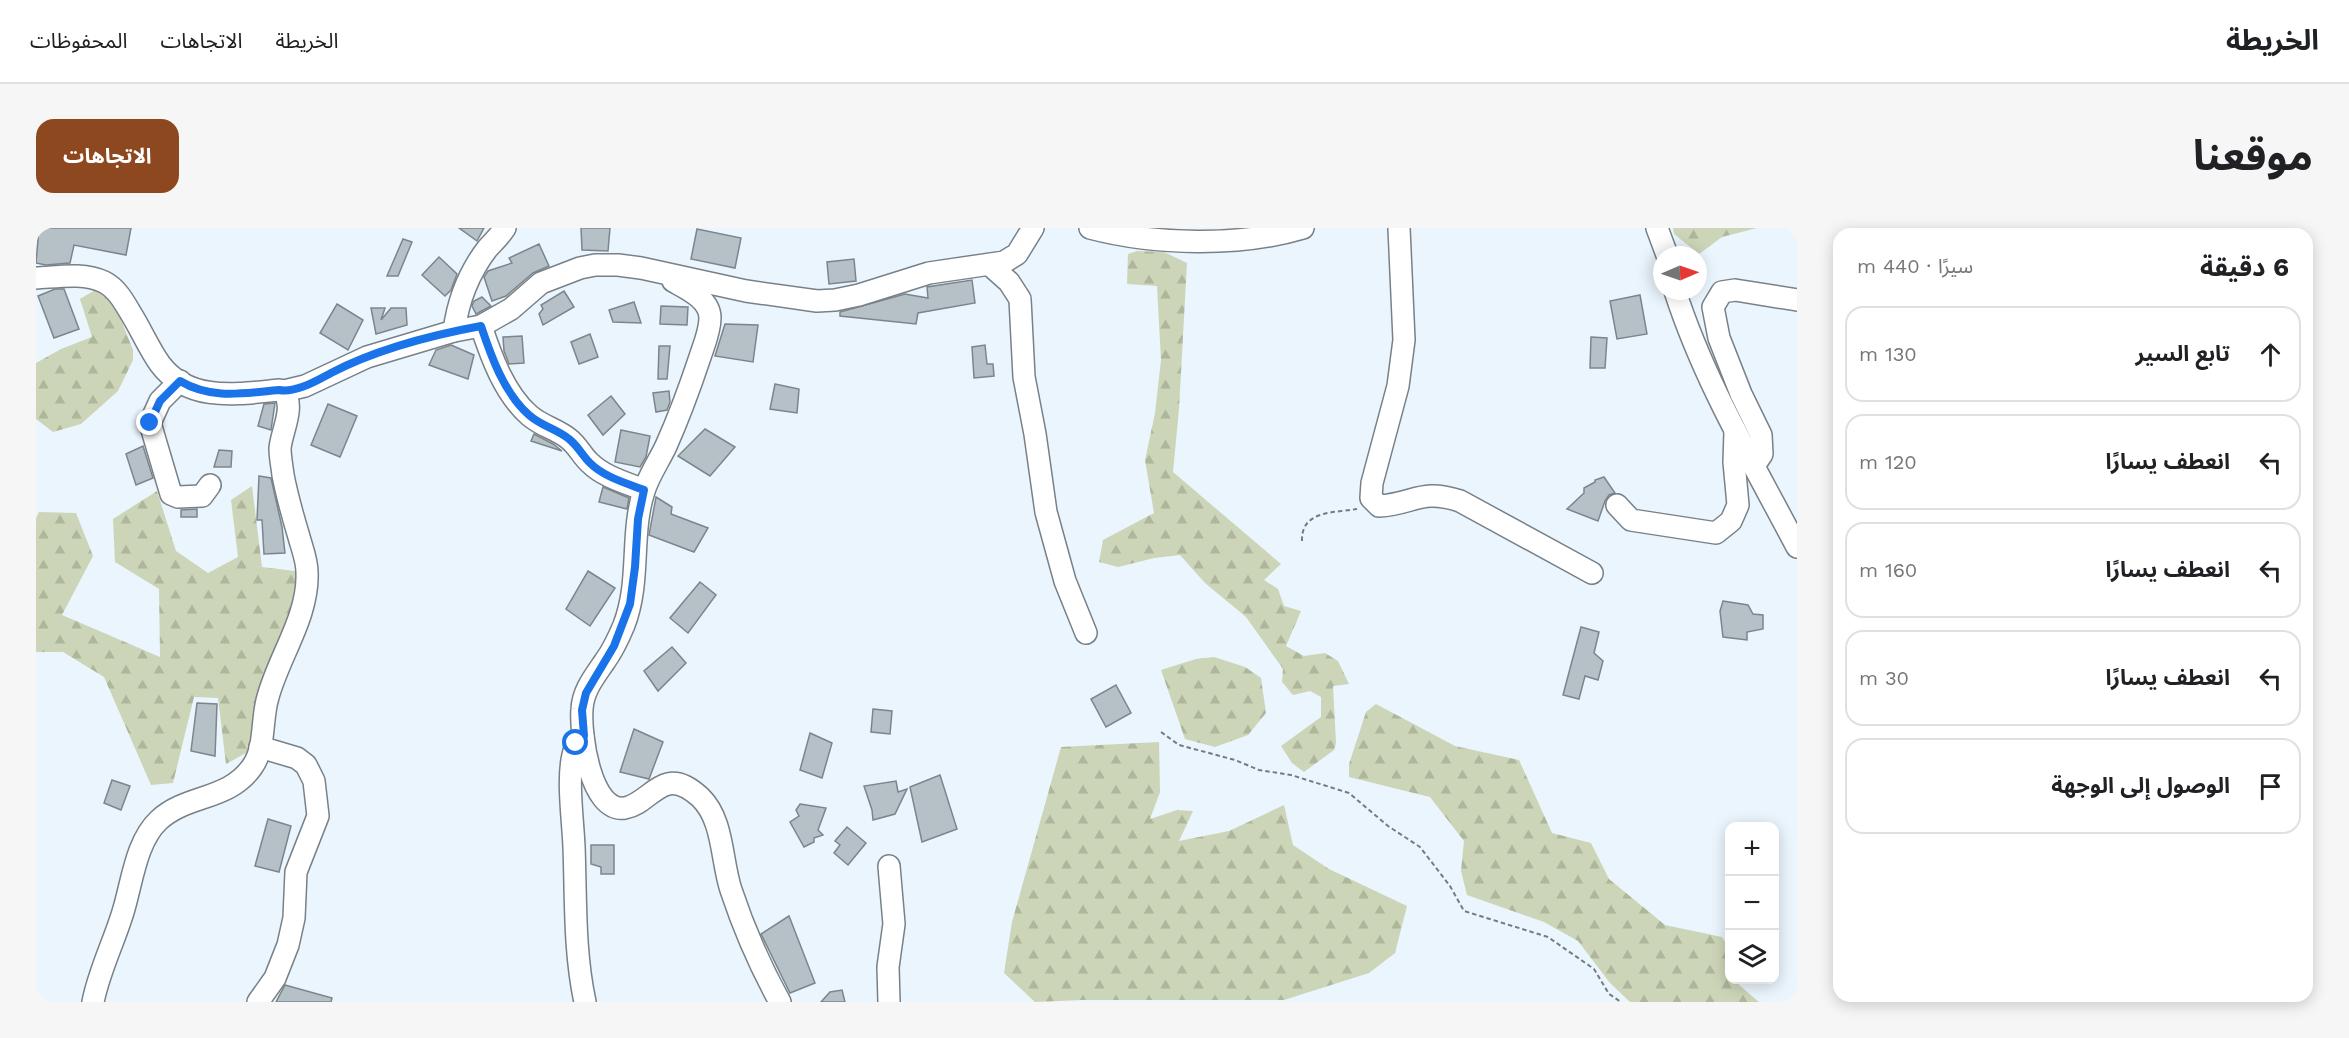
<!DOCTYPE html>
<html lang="ar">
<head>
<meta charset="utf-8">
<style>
  body { margin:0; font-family:"Work Sans","Noto Sans Arabic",sans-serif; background:#f6f6f6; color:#202124; direction:rtl }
  .controls { position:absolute; right:18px; bottom:18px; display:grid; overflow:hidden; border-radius:12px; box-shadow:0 3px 15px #0003 }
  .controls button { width:54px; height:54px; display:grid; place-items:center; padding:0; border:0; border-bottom:2px solid #e0e0e0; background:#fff; color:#202124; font:30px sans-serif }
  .compass { position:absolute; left:1617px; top:18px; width:54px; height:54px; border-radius:50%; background:#fff; box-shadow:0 3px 15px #0003; rotate:88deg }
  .stop { position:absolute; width:18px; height:18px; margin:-14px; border:4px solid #1a73e8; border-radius:50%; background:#fff }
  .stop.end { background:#1a73e8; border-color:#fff; box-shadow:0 2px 6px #0008 }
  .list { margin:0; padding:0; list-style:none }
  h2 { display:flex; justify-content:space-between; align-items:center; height:78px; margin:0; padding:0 24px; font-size:26px }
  h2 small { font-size:20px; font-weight:400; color:#757577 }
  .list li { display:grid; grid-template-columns:39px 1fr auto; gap:18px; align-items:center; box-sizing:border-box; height:96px; margin:0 12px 12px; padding:0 12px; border:2px solid #e0e0e0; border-radius:18px }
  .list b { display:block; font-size:22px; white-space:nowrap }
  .list em { font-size:20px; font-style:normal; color:#757577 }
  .icon { flex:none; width:33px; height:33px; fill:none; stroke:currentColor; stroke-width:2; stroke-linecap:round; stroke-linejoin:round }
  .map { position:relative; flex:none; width:1761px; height:774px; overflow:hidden; direction:ltr; border-radius:18px }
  header { display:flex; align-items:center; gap:36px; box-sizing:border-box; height:84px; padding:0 30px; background:#fff; border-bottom:2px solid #e0e0e0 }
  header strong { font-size:28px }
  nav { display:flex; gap:33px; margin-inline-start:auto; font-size:21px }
  .intro { display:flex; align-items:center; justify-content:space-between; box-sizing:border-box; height:144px; padding:0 36px }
  h1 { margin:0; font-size:42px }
  .button { padding:15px 27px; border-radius:18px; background:#8d481f; color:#fff; font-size:21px; font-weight:700 }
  main { display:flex; gap:36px; padding:0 36px }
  aside { flex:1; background:#fff; border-radius:18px; box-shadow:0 3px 15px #0003 }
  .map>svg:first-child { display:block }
  .forest { fill:url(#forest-firs) }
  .building { fill:#b6c0c7; stroke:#7c858c; stroke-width:1.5 }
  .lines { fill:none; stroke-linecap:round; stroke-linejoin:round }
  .minor-casing { stroke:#788188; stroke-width:24 }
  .path { stroke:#757b81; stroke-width:2; stroke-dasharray:4.5 3; stroke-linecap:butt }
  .minor { stroke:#fff; stroke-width:21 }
  .route { stroke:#1a73e8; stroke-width:8 }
</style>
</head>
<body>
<header>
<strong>الخريطة</strong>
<nav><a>الخريطة</a><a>الاتجاهات</a><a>المحفوظات</a></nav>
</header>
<div class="intro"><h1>موقعنا</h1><a class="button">الاتجاهات</a></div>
<main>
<aside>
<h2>6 دقيقة<small>سيرًا · 440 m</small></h2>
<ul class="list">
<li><svg class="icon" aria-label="ahead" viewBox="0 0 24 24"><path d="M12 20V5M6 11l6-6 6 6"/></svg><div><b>تابع السير</b></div><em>130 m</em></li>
<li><svg class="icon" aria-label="left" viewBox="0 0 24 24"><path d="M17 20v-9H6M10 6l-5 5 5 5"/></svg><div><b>انعطف يسارًا</b></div><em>120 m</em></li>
<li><svg class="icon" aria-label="left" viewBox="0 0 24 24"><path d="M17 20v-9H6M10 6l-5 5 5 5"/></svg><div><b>انعطف يسارًا</b></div><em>160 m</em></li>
<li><svg class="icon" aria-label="left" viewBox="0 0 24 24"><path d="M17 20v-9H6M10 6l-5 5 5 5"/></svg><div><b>انعطف يسارًا</b></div><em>30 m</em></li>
<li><svg class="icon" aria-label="arrive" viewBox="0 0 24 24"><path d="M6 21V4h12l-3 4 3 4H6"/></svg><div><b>الوصول إلى الوجهة</b></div></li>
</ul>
</aside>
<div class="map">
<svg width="1761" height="774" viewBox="0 0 1761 774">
  <defs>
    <pattern id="forest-firs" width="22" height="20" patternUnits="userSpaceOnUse" patternTransform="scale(1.5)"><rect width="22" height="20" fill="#ccd5b7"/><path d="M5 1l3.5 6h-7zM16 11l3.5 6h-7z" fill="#aeb69c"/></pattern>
  </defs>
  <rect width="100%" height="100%" fill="#ebf5fd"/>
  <g class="forest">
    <polygon points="1637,0 1721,0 1686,9 1663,26 1638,6"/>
    <polygon points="1101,23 1128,24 1151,35 1143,181 1137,244 1245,336 1228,352 1242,361 1248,378 1265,383 1250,418 1268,428 1289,425 1302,433 1313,456 1297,458 1300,515 1298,522 1268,544 1256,535 1245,518 1285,489 1285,469 1274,463 1257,467 1246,454 1247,441 1210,389 1169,355 1144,327 1118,330 1082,339 1063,334 1067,312 1118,285 1109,232 1119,185 1125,132 1121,58 1091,56 1092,26"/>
    <polygon points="61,61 80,79 97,122 97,132 82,163 45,196 17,204 0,191 0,135 25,121 56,109 44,71"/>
    <polygon points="216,258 226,339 267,344 217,521 190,536 182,470 158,469 137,555 115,557 68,449 27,424 0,424 0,290 3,284 40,285 57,328 26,387 124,429 123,361 79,334 77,291 121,263 140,323 172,345 202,329 195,272"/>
    <polygon points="1178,429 1209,439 1225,450 1230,485 1212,507 1179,519 1149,511 1125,442 1160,431"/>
    <polygon points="1340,476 1419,518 1483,532 1516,605 1555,615 1573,651 1629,697 1686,709 1693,720 1694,752 1703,752 1703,757 1723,774 1594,774 1574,755 1542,713 1508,694 1431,667 1425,643 1428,613 1394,569 1313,549 1313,536 1330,484"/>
    <polygon points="1123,514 1124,564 1114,591 1141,582 1157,583 1143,613 1193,603 1248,577 1257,617 1293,641 1371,678 1359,725 1333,745 1248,772 1046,772 999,774 968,745 976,694 1025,519"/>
  </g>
  <g class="building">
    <polygon points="3,0 95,0 90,27 38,17 34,35 10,37 0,35"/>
    <polygon points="423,0 448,0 441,13"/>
    <polygon points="545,0 574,0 572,23 546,22"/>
    <polygon points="661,1 705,10 699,40 655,31"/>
    <polygon points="367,11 376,14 362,48 351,48"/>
    <polygon points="503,16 513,38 497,45 470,68 456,73 448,49 452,43 476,35 473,30"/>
    <polygon points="403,29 421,46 415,62 409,68 386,47"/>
    <polygon points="818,31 820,53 793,56 791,34"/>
    <polygon points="936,52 939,75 882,85 880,96 804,88 804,84 869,66 892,70 891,59"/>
    <polygon points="19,61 28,61 43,101 18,110 2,68"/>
    <polygon points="528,63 538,79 507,97 503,86 507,81 505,77"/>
    <polygon points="1604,67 1611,106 1581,111 1574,73"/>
    <polygon points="446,69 455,78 440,86 436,78 438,73"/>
    <polygon points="598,74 605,95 577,94 573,82"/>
    <polygon points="301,76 327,92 312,122 284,105"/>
    <polygon points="625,78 652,79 651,97 624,96"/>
    <polygon points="335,80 349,80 345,92 355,80 370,80 371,97 340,106"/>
    <polygon points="689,96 722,97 717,134 679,128"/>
    <polygon points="554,106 562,129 543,136 535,114"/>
    <polygon points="486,108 488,135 473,136 468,123 467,109"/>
    <polygon points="1555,109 1571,110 1569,140 1554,140"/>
    <polygon points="415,117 438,127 432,151 393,137 400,122"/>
    <polygon points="949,117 951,136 957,136 958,148 938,150 936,119"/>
    <polygon points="623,118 634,118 631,151 622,151"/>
    <polygon points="739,156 763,161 761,185 734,181"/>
    <polygon points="633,163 634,174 631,182 620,184 617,165"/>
    <polygon points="575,168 589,186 567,207 552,187"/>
    <polygon points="239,175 235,202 222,198 228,176"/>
    <polygon points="292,176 321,188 304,229 275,217"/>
    <polygon points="669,201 699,219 674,248 642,228"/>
    <polygon points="585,202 614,208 610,229 604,239 579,234"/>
    <polygon points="498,206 517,216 526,223 495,213"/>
    <polygon points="107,218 117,250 100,257 90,226"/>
    <polygon points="183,222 196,223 195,239 178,239"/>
    <polygon points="223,248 235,250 246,299 249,325 228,326 226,292 221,292"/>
    <polygon points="1568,249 1579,265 1573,267 1569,273 1562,293 1531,281 1548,265 1548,260 1559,254 1559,252"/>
    <polygon points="567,259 593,270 591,281 563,274"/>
    <polygon points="620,269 636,279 635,286 672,300 658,324 613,307"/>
    <polygon points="161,281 161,289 145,289 145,282"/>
    <polygon points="552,343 579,360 554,398 530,381"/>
    <polygon points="664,354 680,367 652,405 634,390"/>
    <polygon points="1687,373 1712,377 1717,386 1727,387 1727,401 1711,404 1711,412 1687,409 1684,383"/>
    <polygon points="1545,399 1563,404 1558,425 1567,433 1562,452 1549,448 1543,471 1527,467"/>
    <polygon points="636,419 650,435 622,463 608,443"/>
    <polygon points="1080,457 1095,485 1070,499 1055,471"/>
    <polygon points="161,475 181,476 179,528 155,523"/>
    <polygon points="837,481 856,483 854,506 835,504"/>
    <polygon points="598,501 627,514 613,551 584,544"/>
    <polygon points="774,505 796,515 786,550 764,542"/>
    <polygon points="904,547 921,601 886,614 874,559"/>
    <polygon points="76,552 94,558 85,582 68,575"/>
    <polygon points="860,553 862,564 871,561 859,586 837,592 836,582 828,558"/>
    <polygon points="764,576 790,580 782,602 787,607 778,610 778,614 768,619 754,594 763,588 760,582"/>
    <polygon points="232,591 255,598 243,644 219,638"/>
    <polygon points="811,599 830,615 812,637 798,625 804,617 799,613"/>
    <polygon points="555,617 578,617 578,646 565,646 565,639 555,636"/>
    <polygon points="753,688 779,755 754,765 725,706"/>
    <polygon points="249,757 296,770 295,774 240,774"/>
    <polygon points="806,762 809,774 785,774 794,764"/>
  </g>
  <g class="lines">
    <defs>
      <g id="minor">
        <path d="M1054,0C1119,17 1203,19 1267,0"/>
        <path d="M1363,0L1368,112L1362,158L1336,255L1335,270L1343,278C1378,276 1385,260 1424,273L1556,345"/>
        <polyline points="1621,0 1631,27"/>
        <polyline points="954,37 973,54 984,71 988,149 999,206 1010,284 1029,353 1050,405"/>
        <path d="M0,50C21,49 48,44 68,54C82,61 89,76 97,89C106,104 114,122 124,136C153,175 202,166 243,162L248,163L269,158L331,129L418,103L445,98L475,81L505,55L544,40L559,37H582L605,40L710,63L781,73L799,72L823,67L893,45L968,34L981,26L997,0"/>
        <path d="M637,53C651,61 674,71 674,90C674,103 668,117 664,129C654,159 643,189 630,218C623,233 613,247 608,263C594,306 605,353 588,397C583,409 577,422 569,433C559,448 547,462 546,481C544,505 554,585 589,580C606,577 616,560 632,556C644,553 655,561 664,569C688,592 685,632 695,662C708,701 724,738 744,774"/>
        <path d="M1639,63C1668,153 1717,235 1761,319"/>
        <path d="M445,98C455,128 468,165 493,187C505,198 521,201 533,211C542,218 546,228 554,235C568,249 591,255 608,262"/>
        <path d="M418,103C422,73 432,46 451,21C457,14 464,8 469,0"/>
        <polyline points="144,153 124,173 114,195 135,266 142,269 166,268 174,257"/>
        <polyline points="1718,238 1726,226 1725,207 1705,166 1683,110 1677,79 1686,64 1699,62 1761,72"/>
        <polyline points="1581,277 1595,292 1680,305 1695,293 1702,277 1698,234 1699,204"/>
        <path d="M547,508C541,514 539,518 537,527C531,552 537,593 538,619C540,671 538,723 549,774"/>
        <polyline points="853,638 858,696 852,739 853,774"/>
        <path d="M57,774C63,743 78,714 87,684C96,655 100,613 123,592C151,566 192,573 216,539C230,520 225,491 232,469C243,428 273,388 271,344C271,332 266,320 263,309C257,289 251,268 247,247C246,238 244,229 244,220C246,202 259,180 248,163"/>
        <polyline points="222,774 239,750 252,717 258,690 260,644 282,588 278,553 270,537 261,530 224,519"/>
      </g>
    </defs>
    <use href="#minor" class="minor-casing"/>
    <g class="path">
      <path d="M1266,313C1265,282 1298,285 1321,281"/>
      <polyline points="1125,504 1143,517 1199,532 1223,542 1255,547 1313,565 1352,598 1384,619 1414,658 1428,683 1512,709 1558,741 1573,766 1585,774"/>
    </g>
    <use href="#minor" class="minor"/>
  </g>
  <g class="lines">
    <path class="route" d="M114,195L124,173L144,153C176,172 208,165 243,162C260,165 280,153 295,145C339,122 396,107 445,98C455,128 468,165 493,187C505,198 521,201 533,211C542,218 546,227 554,235C568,249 590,255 608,262L602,291L599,339L594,376L578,418L550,465L546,482L548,508L540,515"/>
  </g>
</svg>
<div class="controls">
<button>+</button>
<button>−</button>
<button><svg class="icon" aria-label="layers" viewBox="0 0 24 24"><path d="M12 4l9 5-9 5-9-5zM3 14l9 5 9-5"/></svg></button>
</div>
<svg class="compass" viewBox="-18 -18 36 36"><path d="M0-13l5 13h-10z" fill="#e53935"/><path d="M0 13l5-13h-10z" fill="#757577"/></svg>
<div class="stop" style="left:540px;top:515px"></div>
<div class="stop end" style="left:114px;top:195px"></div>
</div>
</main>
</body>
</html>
